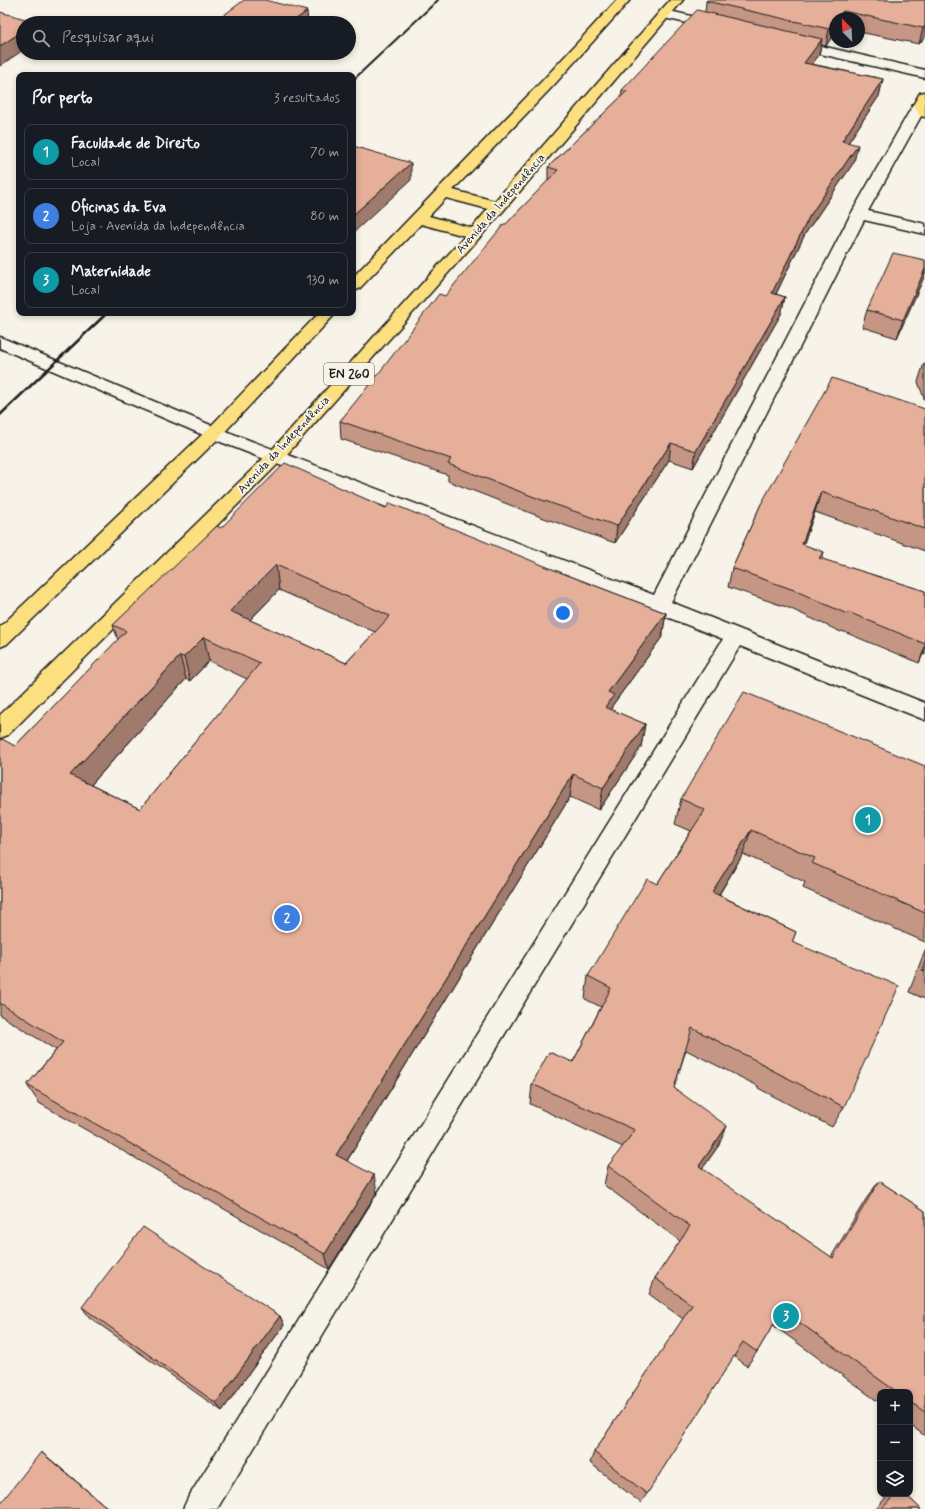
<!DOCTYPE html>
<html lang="pt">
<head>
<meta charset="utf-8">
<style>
  body { margin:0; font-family:Mynerve,sans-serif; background:#20242c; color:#f1f3f6 }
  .controls { position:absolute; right:12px; bottom:12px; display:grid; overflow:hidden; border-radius:8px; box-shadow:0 2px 6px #0003 }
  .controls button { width:36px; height:36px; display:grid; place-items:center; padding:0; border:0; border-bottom:1px solid #363941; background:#171b24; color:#f1f3f6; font:20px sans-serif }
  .compass { position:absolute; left:829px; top:12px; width:36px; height:36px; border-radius:50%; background:#171b24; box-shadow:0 2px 6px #0003; rotate:336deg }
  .you { position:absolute; left:563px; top:613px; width:14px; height:14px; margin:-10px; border:3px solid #fff; border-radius:50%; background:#1a73e8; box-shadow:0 0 0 6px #1a73e833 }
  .badge { display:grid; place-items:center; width:26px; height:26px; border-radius:50%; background:#c8321e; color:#fff; font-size:13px; font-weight:700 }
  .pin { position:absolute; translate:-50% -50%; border:2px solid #fff; box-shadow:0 1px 4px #0006 }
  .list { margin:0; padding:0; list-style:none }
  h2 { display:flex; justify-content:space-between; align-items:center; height:52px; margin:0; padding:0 16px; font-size:17px }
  h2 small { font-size:13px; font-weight:400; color:#9ea1a6 }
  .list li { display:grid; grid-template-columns:26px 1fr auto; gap:12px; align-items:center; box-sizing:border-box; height:56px; margin:0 8px 8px; padding:0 8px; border:1px solid #363941; border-radius:8px }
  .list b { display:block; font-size:15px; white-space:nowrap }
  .list p { margin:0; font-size:13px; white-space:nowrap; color:#9ea1a6 }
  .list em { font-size:13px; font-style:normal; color:#9ea1a6 }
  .icon { flex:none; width:22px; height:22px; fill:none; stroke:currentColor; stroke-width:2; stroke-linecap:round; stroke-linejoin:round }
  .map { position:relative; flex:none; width:925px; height:1509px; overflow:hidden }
  .search { position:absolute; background:#171b24; box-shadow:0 2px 6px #0003; left:16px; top:16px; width:340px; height:44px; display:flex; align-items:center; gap:10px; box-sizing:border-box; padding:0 14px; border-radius:22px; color:#9ea1a6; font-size:15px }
  .panel { position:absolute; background:#171b24; box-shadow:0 2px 6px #0003; left:16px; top:72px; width:340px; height:244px; border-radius:8px }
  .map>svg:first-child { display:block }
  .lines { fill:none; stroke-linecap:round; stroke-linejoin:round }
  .minor-casing { stroke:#1c1c1c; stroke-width:3 }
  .major-casing { stroke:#1c1c1c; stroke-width:3 }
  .minor { fill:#f7f3e8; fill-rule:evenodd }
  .major { fill:#fce080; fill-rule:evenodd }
  .rail-far1 { stroke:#1c1c1c; stroke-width:2 }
  .rail { stroke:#1c1c1c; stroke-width:2.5 }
  .wall { fill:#c59684; stroke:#1c1c1c; fill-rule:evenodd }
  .shaded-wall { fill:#a07a6c; stroke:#1c1c1c }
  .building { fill:#e5af9a; stroke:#1c1c1c; fill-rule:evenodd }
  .labels { text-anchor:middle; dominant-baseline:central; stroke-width:4; stroke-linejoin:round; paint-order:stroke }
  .far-street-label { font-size:12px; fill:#1c1c1c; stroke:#f7f3e8 }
  .shield { fill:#f7f3e8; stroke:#5e5c59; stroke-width:1 }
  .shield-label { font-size:13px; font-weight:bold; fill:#1c1c1c }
</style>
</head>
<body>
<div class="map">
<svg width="925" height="1509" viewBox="0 0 925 1509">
  <rect width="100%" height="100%" fill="#f7f3e8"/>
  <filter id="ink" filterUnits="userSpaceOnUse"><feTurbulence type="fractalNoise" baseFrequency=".025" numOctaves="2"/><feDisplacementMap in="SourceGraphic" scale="8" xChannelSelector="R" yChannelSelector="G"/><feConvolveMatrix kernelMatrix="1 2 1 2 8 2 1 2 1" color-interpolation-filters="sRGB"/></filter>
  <g filter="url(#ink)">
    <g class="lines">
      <defs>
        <g id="minor">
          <polygon points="665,10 722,23 724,26 722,29 717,30 660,17 659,14 660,11"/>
          <polygon points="791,39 925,70 925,78 786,46 784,43 786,40"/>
          <polygon points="920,101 925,102 925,109 868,211 925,224 925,234 864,220 671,602 925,703 925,720 740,646 217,1509 183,1509 188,1498 723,639 208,437 0,348 0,337 220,429 654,595 851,214 913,105 915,102"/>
        </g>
        <g id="major">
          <path d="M617,0H630L553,86L453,190L495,201L670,0H683L504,210L281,461L8,735L0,738V715L269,453L465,236L421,224L359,289L353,291V277L543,80ZM446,198L488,209L472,228L429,216Z"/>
          <polygon points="925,92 925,117 920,116 913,105 920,93"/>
          <polygon points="319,313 336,313 220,437 7,644 0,647 0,627 208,429"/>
        </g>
      </defs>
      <use href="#minor" class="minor-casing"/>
      <use href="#major" class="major-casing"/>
      <use href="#minor" class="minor"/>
      <use href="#major" class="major"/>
      <polyline class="rail-far1" points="353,80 438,0"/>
      <polyline class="rail" points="0,415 107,313"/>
    </g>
    <g class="wall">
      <polygon points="925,0 925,37 919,44 859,32 859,18 835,18 826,46 821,45 819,55 812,64 883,79 879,96 848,143 854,162 805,234 776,294 785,297 781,314 693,468 669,460 615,543 541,517 448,481 448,475 341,439 340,421 506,224 548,181 548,167 621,97 622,90 705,12 706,1"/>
      <polygon points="216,21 308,23 217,23"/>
      <polygon points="925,260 925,273 924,277 897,338 862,327 867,310"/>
      <polygon points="924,363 925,363 925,401 918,382"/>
      <polygon points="925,409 925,551 815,512 803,545 824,552 821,559 925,591 925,655 923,654 919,663 842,631 841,632 789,608 728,587 732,568 761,504"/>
      <path d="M386,508L557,571L666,613L662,637L612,706L611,710L645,724L641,747L599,810L570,797L347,1161L377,1192L329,1269L39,1103L27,1085L56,1050L0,1015V740L15,746L118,640L113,625L221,528ZM279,590L375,632L346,663L250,620ZM209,661L247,679L140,809L91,785L186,679L190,681Z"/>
      <polygon points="925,766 925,942 803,888 805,882 743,854 719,895 796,932 792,942 844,1107 832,1127 758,1088 758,1086 686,1050 674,1088 719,1145 702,1169 831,1257 866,1199 879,1181 925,1211 925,1436 910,1425 910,1392 880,1392 880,1403 773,1325 757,1352 747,1366 734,1356 641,1503 590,1463 594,1452 683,1319 649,1294 655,1278 680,1241 604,1185 608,1166 623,1147 530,1104 532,1084 573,1062 601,1007 585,999 588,976 657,884 691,831 675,824 681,799"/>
      <polygon points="925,950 925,999 909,992"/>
      <polygon points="82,1307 280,1316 284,1325 222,1411 89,1317"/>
      <polygon points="891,1494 905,1494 921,1509 876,1509 886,1497"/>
    </g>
    <g class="shaded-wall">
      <polygon points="307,11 308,23 291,23"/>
      <polygon points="843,11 842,18 838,18"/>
      <polygon points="835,22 835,33 826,46 829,29"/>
      <polygon points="925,26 925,37 919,44 923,28"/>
      <polygon points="23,31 23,50 0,66 0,46"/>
      <polygon points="822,39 819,55 801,79 804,63"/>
      <polygon points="883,79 879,96 838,158 842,141"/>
      <polygon points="858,145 854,162 805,234 768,310 772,293 809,217"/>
      <polygon points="411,163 411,180 353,233 353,215"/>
      <polygon points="925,269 925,273 924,277 897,338 903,320"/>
      <polygon points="785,297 781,314 693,468 696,451"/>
      <polygon points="671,443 669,460 615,543 617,526"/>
      <polygon points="821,492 815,512 797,563 802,544"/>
      <polygon points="824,552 818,571 819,558"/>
      <polygon points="276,565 279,590 235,635 230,611"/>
      <polygon points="666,613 662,637 612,706 610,718 605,707 608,692"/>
      <polygon points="204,637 209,661 190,681 184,657"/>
      <polygon points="925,647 925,649 919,663"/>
      <polygon points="180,656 186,679 79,798 70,775"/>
      <polygon points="645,724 641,747 599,810 603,788"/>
      <polygon points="573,774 570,797 340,1172 336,1155"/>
      <polygon points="751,830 743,854 706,916 712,892"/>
      <polygon points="727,1126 719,1145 691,1185 699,1166"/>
      <polygon points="374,1175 377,1192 329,1269 325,1254"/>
      <polygon points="280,1316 284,1325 222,1411 216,1403"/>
      <polygon points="41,1452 50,1459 109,1509"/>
    </g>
    <g class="building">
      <polygon points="244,0 265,0 307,11 291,23 226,23 216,21"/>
      <polygon points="707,0 925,0 925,26 923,28 843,11 838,18 835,18 835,22 829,29 706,1"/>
      <polygon points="697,10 822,39 804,63 883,79 842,141 858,145 809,217 772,293 785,297 696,451 671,443 617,526 542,500 448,464 451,459 340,421 386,364 439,294 445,296 504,224 506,224 558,170 548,167 627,91 622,90"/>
      <polygon points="0,12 36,22 34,23 23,23 23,31 0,46"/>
      <polygon points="353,146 411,163 353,215"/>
      <polygon points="893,253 925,260 925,269 903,320 867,310"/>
      <polygon points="832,378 925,409 925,529 821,492 802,544 824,552 819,558 925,591 925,644 848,612 847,614 794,590 732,568 761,504"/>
      <path d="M285,463L386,508L390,503L557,571L666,613L608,692L614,695L605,707L645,724L603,788L573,774L336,1155L374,1175L325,1254L27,1085L63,1042L0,1003V740L2,739L15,746L126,631L113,625L217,526L221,528ZM276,565L390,616L346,663L230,611ZM204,637L260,663L140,809L70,775L180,656L184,657Z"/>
      <polygon points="744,692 925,766 925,913 812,863 815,858 751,830 712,892 796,932 792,942 899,986 844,1107 766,1067 767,1066 692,1028 674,1088 727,1126 699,1166 833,1258 879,1181 925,1211 925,1412 910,1402 910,1392 897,1392 782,1310 757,1352 743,1342 647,1494 594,1452 692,1305 655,1278 690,1226 608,1166 635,1130 532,1084 549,1052 573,1062 611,988 588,976 647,879 657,884 705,810 681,799"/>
      <polygon points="925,962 925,971 922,970"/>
      <polygon points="143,1227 280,1316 216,1403 82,1307"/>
      <polygon points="41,1452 109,1509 0,1509 0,1504"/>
      <polygon points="895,1494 905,1494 921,1509 882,1509"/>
    </g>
  </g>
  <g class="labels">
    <g class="far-street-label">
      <text transform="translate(501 204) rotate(-49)">Avenida da Independência</text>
      <text transform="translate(284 445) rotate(-47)">Avenida da Independência</text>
    </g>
    <rect class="shield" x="324" y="363" width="50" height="22" rx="3"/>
    <g class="shield-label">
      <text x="349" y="374">EN 260</text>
    </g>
  </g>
</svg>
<div class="controls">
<button>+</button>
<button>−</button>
<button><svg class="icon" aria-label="layers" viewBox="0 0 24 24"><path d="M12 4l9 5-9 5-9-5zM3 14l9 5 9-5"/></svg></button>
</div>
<svg class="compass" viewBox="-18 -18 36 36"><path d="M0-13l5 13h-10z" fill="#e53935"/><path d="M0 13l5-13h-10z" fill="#9ea1a6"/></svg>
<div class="you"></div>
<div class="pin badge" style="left:868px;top:820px;background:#0f9aa8">1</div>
<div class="pin badge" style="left:287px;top:918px;background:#3f7fe0">2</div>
<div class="pin badge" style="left:786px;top:1316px;background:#0f9aa8">3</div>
<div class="search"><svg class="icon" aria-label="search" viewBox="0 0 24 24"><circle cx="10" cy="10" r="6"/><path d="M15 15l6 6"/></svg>Pesquisar aqui</div>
<section class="panel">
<h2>Por perto<small>3 resultados</small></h2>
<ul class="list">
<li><span class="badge" style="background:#0f9aa8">1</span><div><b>Faculdade de Direito</b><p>Local</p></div><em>70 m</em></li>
<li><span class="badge" style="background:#3f7fe0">2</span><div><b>Oficinas da Eva</b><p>Loja · Avenida da Independência</p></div><em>80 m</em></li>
<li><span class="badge" style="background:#0f9aa8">3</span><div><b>Maternidade</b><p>Local</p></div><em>130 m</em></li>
</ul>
</section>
</div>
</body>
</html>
